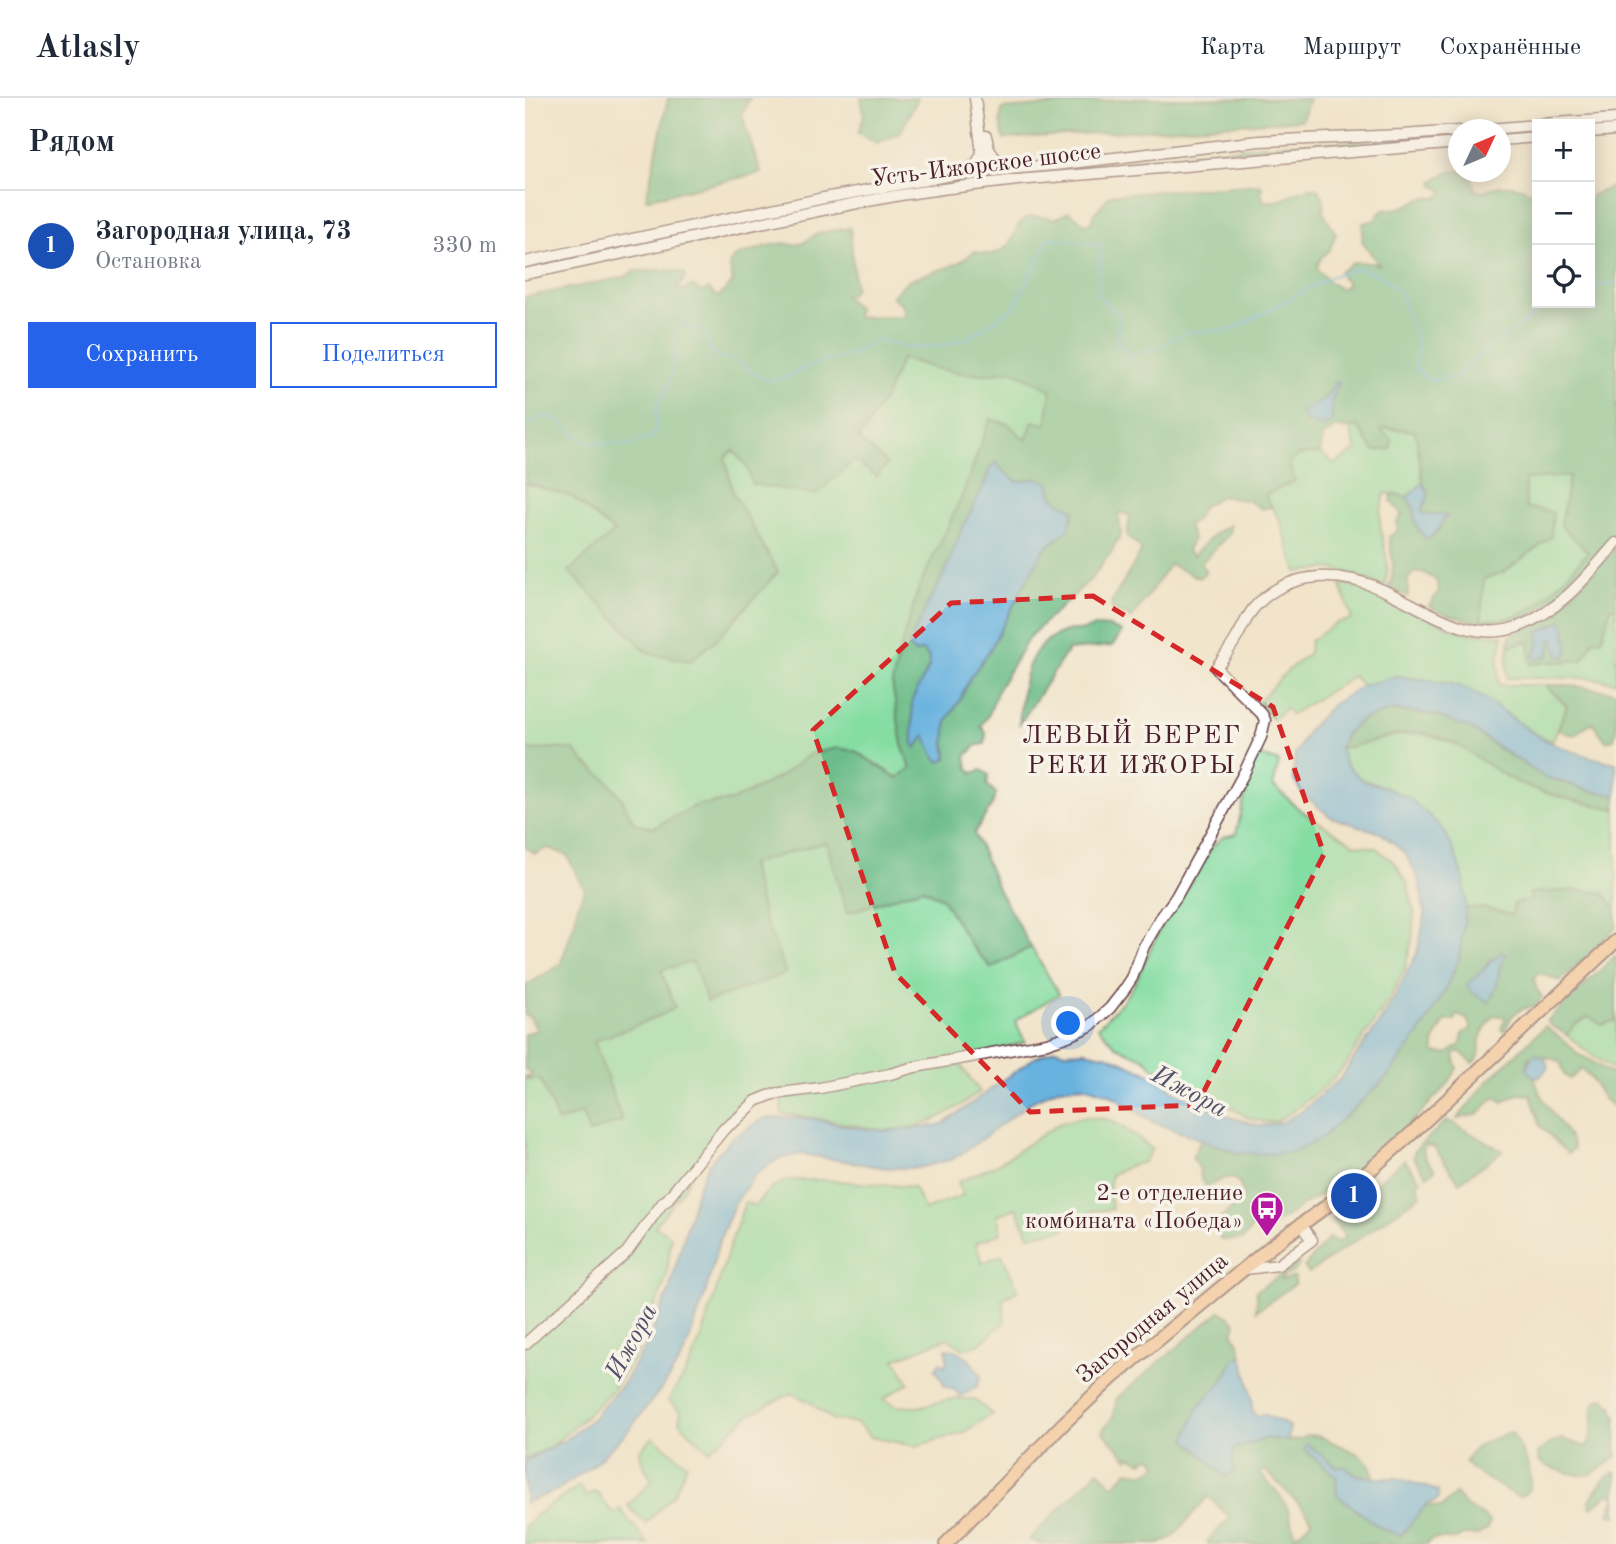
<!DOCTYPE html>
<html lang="ru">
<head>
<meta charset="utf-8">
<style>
  body { margin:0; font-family:"Old Standard TT",serif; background:#f2f2f3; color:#1f2937 }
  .controls { position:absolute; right:21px; top:21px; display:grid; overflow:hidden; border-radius:0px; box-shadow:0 4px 18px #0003 }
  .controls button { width:63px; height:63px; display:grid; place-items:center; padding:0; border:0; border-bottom:2px solid #e0e1e3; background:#fff; color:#1f2937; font:35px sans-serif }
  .compass { position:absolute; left:923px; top:21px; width:63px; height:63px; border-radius:50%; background:#fff; box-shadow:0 4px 18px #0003; rotate:46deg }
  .you { position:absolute; left:544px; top:926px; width:24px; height:24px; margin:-18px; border:5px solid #fff; border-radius:50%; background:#1a73e8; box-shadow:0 0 0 10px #1a73e833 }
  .badge { display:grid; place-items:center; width:46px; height:46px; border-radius:50%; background:#2563eb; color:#fff; font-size:23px; font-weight:700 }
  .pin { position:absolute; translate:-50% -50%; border:4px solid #fff; box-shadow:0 2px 7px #0006 }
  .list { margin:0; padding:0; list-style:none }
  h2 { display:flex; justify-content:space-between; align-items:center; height:91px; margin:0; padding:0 28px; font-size:30px }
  h2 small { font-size:23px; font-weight:400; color:#747a83 }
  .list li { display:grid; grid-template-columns:46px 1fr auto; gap:21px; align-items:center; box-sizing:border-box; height:112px; padding:0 28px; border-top:2px solid #e0e1e3 }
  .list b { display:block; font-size:26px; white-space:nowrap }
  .list p { margin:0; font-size:23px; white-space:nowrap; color:#747a83 }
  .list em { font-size:23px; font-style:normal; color:#747a83 }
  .actions { display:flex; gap:14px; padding:21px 28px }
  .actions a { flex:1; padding:16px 0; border:2px solid #2563eb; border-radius:0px; text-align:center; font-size:24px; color:#2563eb }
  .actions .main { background:#2563eb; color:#fff }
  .icon { flex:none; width:38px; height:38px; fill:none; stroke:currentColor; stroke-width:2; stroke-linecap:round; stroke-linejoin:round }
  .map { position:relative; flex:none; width:1091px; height:1446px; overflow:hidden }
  header { display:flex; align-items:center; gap:42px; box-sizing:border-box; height:98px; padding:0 35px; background:#fff; border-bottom:2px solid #e0e1e3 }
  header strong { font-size:33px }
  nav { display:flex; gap:38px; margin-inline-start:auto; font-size:24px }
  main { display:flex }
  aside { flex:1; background:#fff }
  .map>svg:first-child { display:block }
  .green { fill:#84dda2; stroke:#677e66; stroke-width:2 }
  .forest { fill:#6bbc88; stroke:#5a6e5a; stroke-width:2; fill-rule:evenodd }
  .water { fill:#67b2df; stroke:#586885; stroke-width:2 }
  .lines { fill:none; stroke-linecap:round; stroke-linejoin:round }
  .stream { stroke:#67b2df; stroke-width:2 }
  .minor-casing { stroke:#633d43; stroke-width:13 }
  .major-casing { stroke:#633d43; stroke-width:16 }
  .minor { stroke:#fff; stroke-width:10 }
  .major { stroke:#f8bd89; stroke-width:12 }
  .marked { fill:none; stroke:#d62828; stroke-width:5; stroke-dasharray:14 9; stroke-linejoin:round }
  .labels { text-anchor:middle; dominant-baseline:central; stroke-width:7; stroke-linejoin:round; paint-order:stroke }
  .street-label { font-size:24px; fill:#4a1f2b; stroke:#f7f3e8 }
  .poi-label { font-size:24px; fill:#4a1f2b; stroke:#f7f3e8; text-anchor:end }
  .neighbourhood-label { font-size:26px; letter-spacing:2px; fill:#4a1f2b; stroke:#f7f3e8 }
  .water-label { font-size:26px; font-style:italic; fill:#54526a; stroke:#f7f3e8 }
</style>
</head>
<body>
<header>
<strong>Atlasly</strong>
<nav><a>Карта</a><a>Маршрут</a><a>Сохранённые</a></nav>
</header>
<main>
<aside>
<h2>Рядом<small></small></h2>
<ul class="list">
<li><span class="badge" style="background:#1a4fb4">1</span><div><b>Загородная улица, 73</b><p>Остановка</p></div><em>330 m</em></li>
</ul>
<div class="actions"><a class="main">Сохранить</a><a>Поделиться</a></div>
</aside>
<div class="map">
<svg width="1091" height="1446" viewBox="0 0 1091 1446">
  <rect width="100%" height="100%" fill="#f7f3e8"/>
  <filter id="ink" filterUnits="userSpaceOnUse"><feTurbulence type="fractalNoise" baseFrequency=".0143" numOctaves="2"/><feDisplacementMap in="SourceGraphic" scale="14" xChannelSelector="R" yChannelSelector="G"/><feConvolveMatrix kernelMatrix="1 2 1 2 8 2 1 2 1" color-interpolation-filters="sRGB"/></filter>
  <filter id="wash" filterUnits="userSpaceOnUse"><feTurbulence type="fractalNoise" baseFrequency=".00686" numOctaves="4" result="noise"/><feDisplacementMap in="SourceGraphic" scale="28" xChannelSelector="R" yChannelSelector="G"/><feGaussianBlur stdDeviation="1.57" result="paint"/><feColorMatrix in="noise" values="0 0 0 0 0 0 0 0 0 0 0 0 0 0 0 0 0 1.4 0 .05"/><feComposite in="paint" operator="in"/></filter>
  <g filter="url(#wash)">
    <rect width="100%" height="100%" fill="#f1e4ca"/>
    <g class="green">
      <polygon points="881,42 881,44 750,53 750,46"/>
      <polygon points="740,47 744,49 742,51 691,55 657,62 546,71 547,69"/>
      <polygon points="377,260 409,270 436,275 463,276 487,272 526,291 521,327 501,342 483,326 465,322 438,396 377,647 386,671 373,680 330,653 285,656 256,678 207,703 172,707 128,730 109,725 96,699 82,682 59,664 49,652 29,650 10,652 0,650 0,385 47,399 90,435 44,473 253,474 208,395 200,360 208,352 222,369 291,396 329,362 361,366 334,341 361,297"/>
      <path d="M832,328C852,331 871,331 891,333L898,385L882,399L860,395C859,405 854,412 855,422C856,445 868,467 859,489L828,476L805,470L772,474L754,421L740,397L769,383L764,366L773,357L795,355L810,366L831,352L825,330Z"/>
      <path d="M1045,378L1036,427L1064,454C1045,474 1011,516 984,520C975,522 965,521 956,521L959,481L979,474L1001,409L1000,380Z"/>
      <polygon points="815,485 841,491 924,529 943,535 978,537 973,563 974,587 1020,587 1042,608 1027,644 1007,634 970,607 935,589 872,578 837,588 828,578 766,617 761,610 748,621 734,603 763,572 784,555 785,543 812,525 827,521"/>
      <polygon points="1086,509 1091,510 1091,584 1062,580 982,580 982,566 984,548 1004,543 1006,566 1068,542 1077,540"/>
      <polygon points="893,635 914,640 936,648 983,679 1054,704 1091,711 1091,810 1078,795 1005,795 1007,802 987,817 959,810 941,810 939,783 930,756 860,689 837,682 821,667 815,650 825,649 869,638"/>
      <polygon points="730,656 754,664 748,688 775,712 829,746 851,750 870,765 882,785 889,813 887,842 880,870 863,903 821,966 804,985 771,1011 752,1023 740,1024 724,1020 698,1005 655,989 643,983 620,961 591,948 573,929 597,904 609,887 636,829 674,772 687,749 698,739 711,736"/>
      <path d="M302,744L322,815L397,790L417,800L445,846L466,870L506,849L534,896L490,923L500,944L433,963L455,994C426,1015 397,1033 360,1032C349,1032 338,1029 328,1027C304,1022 281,1018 257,1016L256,997L227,1003L176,1056L160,1089L130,1128L146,1138L142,1177L121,1233L107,1262L88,1291L58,1321L25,1349L0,1362V980L4,982L15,981L57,1015L64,1035L97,1022L68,943L128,921L149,910L136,872L168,863L228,886L261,875L239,820L225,765Z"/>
      <polygon points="1065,918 1077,927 1091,922 1091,973 1065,956 1042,937 1049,927"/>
      <path d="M557,1019C565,1020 573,1019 580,1021C595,1025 615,1041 627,1051L619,1064L604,1068L586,1077L584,1095L587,1111L568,1113L536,1132L504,1137L491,1110L472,1117L476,1135L451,1145L457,1165L477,1157L493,1192L478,1201L480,1224L453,1247L439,1251L422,1240L370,1261L384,1285L358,1301L372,1308L393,1309L426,1301H448L467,1316L438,1335L390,1348L346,1339L332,1325L308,1322L285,1304L267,1295L225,1316L184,1353L154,1324L156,1314L143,1302L159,1278L177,1239L204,1150L220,1104L230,1108L244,1092L262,1082H299L389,1089L399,1112L438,1097L433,1084L471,1067L535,1025Z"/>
      <polygon points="128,1339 162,1366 149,1396 121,1425 103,1408 127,1382 118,1366 114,1353"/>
      <polygon points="54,1388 62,1399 70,1393 88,1415 95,1411 123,1446 0,1446 0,1428 10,1422 8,1419"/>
    </g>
    <g class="forest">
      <polygon points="143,0 225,0 217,16 222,34 236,75 121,101"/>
      <polygon points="336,0 393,0 375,35 352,45 333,35 339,17"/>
      <polygon points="618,0 784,1 777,22 479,41 475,25 477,11"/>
      <path d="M933,73C942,74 950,83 950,91L957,94C974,85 997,85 1012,99V205H1065V98L1091,87V436C1064,465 1023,518 983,526C969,530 954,525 940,521C927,518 915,515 904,508L914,493L911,482L897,474H890L883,481V498L863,490C872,474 866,456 864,439L872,433V423L877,417L866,403L867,396L882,399L890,413L894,432L904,441L914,431L917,423L908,416L901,417L896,412L903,400V393L898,385L890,333L865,330L856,332L867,342L866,351L849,353L832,328L825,330H810L798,338L795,355L773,357L764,366L770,383L740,397L747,409L737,411L724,403L696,398L678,408L671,422L663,428L668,441L662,452L668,458L690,435L705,427V435L676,465L681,474L674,480L645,466L607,520L588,512L586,505L617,452L602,437L605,417L593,414L596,436L587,453L567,480L505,538L473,591L464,616L456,628L461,635L460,646L452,647L441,658L443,670L448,675L457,672L464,677L462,687L471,695L467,707L449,735L474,793L506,849L466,870L445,846L417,800L397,790L322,815L301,744L225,766L239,820L261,875L182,904L168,864L136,872L150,910L128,921L69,943L97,1023L64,1035L57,1015L33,1024L15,981L4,982L0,980V978L5,979L7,975L0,972V936L12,932L5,919L0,917V888L35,867L50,824L53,806L60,792L42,757L22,750L10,756L0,749V650L10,652L29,650L49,652L59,664L82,682L96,699L109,725L128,730L172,707L207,703L256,678L285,656L312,650L330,653L372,680L386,671L377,647L367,585L378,540L394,489L438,396L465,321L483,326L501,342L508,323L521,327L526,292L487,272L463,276L436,275L409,270L377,260L361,297L334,341L362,366L352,379L329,362L291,397L227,386L222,369L208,352L200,360L208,395L253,474L192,541L165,563L123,555L44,473L89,434L47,399L0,385V199L100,179L109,173C126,174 144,169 160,175L161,180L152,189L158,192L166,188L177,194L184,191L191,198H194L208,184L204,166L211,158L242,148L258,145L270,147L281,143L293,135L325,130L330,191L325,196L320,198L333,210L331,219L379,218L378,207L367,199C372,194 377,186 383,183C405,172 433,171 449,153C463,159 480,156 487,141C490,135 492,127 498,122C506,116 521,119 530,121L544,114L560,126L566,125L569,116L585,97L735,86L737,89L736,96L739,103C762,106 767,89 792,90L798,99L799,104L798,114L811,136L804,153C797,158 793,162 792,171L803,183L816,191L823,186L813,175L829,164L849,165L855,168L837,143L838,125L851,122C857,107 863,113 874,110C892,106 891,98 913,100L919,93L909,88L908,83L922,74ZM465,370L476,371L493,384L513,380L530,402L549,413L543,432L518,452L464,553L445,580L435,602L422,622L420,644L422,659L399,637L397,584L404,569V559L397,551L404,504L420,474L460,385ZM1044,378L1036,428L1063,454C1045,474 1011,516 984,520C975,522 965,521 956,521L959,481L979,474L1026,439L1028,414L1001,409L1000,381Z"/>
      <path d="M1091,449V510L1086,509L1077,541L1068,542L1058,562L1006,566L1004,543L984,548L985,538C1029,522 1059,482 1091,449ZM1036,523L1032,552L1029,540H1025L1026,550L1022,559L1009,558L1014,546V534Z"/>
      <path d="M570,528L585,529L597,534L587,548L543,552L494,627C498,589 497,550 538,534C544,531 548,532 554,532C560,533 565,530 570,528Z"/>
      <path d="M1020,587H1042L1091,594V633L1089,641L1081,643L1068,625C1049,630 1057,645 1033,631L1042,608Z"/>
      <path d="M868,612L906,616L944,630L987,659L1066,693L1091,697V711C1054,704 1017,697 984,680C953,663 930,638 894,635C867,633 841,648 815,650C825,622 842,620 868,612Z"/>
      <path d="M1055,792L1078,795L1091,810V829L1036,883L1014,875L1009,880L1011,890L1017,899L1011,907L995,912L987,918L979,934L976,931L981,919L969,917C964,924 959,930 956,938C952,949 959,958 948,965L934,953L929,956L932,970L923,986L881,1030L810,1089L782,1104L745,1130L731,1125L718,1141L696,1142C683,1119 709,1113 719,1098L714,1085L708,1080H699L682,1089L676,1081L674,1070L667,1060L676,1042L713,1055L769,1054L797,1040L862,979L898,930L920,892L934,861L941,810H959L987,817L989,805L1006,802L1004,795ZM976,854L980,857C971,869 973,883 968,896L948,881L956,876L966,861H970ZM932,917L942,921L946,931L938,935L936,946L922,956L909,955C908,941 913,935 920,923L930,922Z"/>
      <polygon points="1091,857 1091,922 1077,927 1064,919 1049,927 1042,937 1027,928 1022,923"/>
      <path d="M1020,928L1047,949L1052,956L1063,961L1091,979V1011L1079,1001L1066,980L1057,971L1045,981L1039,977L1036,965C1026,958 1016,957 1003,960L1002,968C1012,980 1009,981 1014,993C1023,1014 1042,1029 1049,1050L1043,1056L1015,1027L1006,997L993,996L978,1004L970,999L953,1016L932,1021L962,984Z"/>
      <polygon points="922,1022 978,1053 934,1084 909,1049 900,1047 898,1051 900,1060 910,1072 902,1078 888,1059 890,1052"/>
      <polygon points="879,1062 896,1082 892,1085 896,1097 784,1175 779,1169 804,1140 813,1144 821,1139 807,1122"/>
      <path d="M775,1164C772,1173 766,1176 758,1178L756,1182L770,1179V1186L731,1213L732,1198L731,1193Z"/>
      <path d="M695,1213L703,1218L711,1225L708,1237L713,1243L717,1258L709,1261L700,1280L673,1309L709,1375L708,1351L742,1340L763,1343L776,1341L783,1337L794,1338L836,1357L845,1367L850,1380L832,1377L821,1369H812L782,1346L811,1378L812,1397L854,1429L892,1418L901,1407L916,1410L930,1396L941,1408L959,1418L964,1424L962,1431L953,1437H938L931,1441H908L903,1444L902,1446H683L682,1443L705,1420L683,1398L648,1439L634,1446H515L504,1441L574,1372L588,1388L603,1373C618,1376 622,1377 633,1366L626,1358L617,1364L604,1358L603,1361L577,1333L588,1319L592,1300ZM735,1373H741L778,1410L787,1423L770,1438C767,1422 764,1409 753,1395C746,1385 740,1385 735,1373Z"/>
      <path d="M1079,1300L1087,1308L1089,1318L1091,1317V1360C1081,1364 1072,1376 1061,1377C1049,1378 1021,1370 1013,1362V1354L1027,1345L1037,1341L1062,1349L1067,1336L1068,1308L1072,1302Z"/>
      <path d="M987,1335C994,1346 1009,1374 1005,1388C1003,1395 999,1397 993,1399L946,1371L940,1364C948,1346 968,1340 987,1335Z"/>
      <path d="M1091,1374V1418L1084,1416L1091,1400L1085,1395L1066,1410L1065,1403C1071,1392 1079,1378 1091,1374Z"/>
    </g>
    <g class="water">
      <path d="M810,284H814L807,303V322L802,327L795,328L781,323L778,315L779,311C799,301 799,305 810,284Z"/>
      <path d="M472,364L476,371L492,384L513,380L524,385C527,404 533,403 549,412L543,432L518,452L464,553L445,580L435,602L422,622L420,644L422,660L415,664L409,658L400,637L391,650L388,646L387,602L404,569V559L397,552L390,555L383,548L404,504L420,474L436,433L460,385L465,370Z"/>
      <path d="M898,385L904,397L896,413L901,417L916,416L922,419L917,423L914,431L904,441H901C894,432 887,425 890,413L882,399Z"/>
      <path d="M1036,523L1038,524C1041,535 1045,550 1041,559H1036L1032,552L1029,541L1026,540V550L1022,558L1012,561L1009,558L1014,546L1013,534Z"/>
      <path d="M872,578C890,581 920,583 936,589C962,599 983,618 1005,633C1030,650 1062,659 1091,665V697L1066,693L1018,678L944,630L906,616L868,612L836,622L820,636L815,650L821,667L837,682L860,689L884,700L904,717L920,734L930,756L939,783L941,810L934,861L920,892L898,930L862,979L797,1040L769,1054L747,1056L713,1055L628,1024L584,996L559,988L534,990L506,1004L453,1044L428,1061L393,1070H361L277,1056L253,1061L229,1078L209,1107L194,1143L180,1197L160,1254L140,1286L101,1335L66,1369L32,1392L0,1405V1363L42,1341L68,1320L99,1284L124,1242L144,1193L173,1088L184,1065L207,1040L240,1020H283L328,1029L361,1033L395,1030L418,1026L509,960L530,951L540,954L560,953L584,958L623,975L652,995L705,1019L736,1028L758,1024L777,1013L814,982L861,915L892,855L900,818L894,782L880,755L856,735L806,719L778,696L768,681L770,657L784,631L808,606L837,588Z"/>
      <path d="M976,854L981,857C974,866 975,871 973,881C972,889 968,897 964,904L948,895L942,887C951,877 959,874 967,861H970Z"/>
      <polygon points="1011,956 1020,961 1023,969 1014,980 1006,977 1001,970 1005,961"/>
      <path d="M421,1251C439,1251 447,1264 456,1278L452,1289L436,1298L428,1291L419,1288L416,1279L410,1272L415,1264L420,1268L422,1261Z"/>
      <polygon points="717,1258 728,1303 727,1312 732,1318 739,1316 765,1328 763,1343 742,1340 708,1351 709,1375 700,1378 661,1341 673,1309 700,1280 709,1261"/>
      <polygon points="782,1346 812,1369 821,1369 832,1377 850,1380 872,1380 913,1393 913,1402 901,1407 875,1438 854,1429 812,1397 811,1378 779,1351"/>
    </g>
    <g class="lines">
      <g class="stream">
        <polyline points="1065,191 1091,184"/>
        <path d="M0,329L17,318L32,322L55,340L67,345L104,347L127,339L131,329V308L139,297L147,276L150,256L151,235L154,228C164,226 178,229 182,240C184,245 183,250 188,254C195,261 205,259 213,264C224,271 232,281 246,282C258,283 265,276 276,271C294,263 315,261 333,253C339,250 345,245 351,241L381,250L417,248L441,241L489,210L524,140L576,147L572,196L594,216L592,245L606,258L632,251L662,234L707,232L805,179L833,170L855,177L875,195L893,246L890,269L903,282L930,280L953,258L1027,205"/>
      </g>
    </g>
  </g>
  <g filter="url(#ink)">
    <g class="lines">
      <defs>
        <g id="minor">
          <polyline points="1016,26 1091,21"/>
          <polyline points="951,32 1012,27"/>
          <polyline points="1065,34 1091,32"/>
          <polyline points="976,42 1012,39"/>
          <path d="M464,51C472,65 476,66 491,64"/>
          <polyline points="439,75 451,66 457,56 450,0"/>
          <path d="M458,77C465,65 465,52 461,38"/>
          <polyline points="0,164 299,100 438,75 529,67 734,43 878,37 934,33"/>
          <path d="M0,176C124,151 246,120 370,98C410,91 451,87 492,82L934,45"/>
          <polyline points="720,1171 753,1167 787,1142 776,1127"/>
          <path d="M0,1246L102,1154L139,1103H141L199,1031L211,1022L231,1003L248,996L295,990L365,976L390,969L522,945L543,938L565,928L585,910L599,892L607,880L619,848L635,821L651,799L719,675L736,639L740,622L737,616L691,570C698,560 706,550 712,539C717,530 722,519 728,511C745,491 767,481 793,479C816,478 839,483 860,493C903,512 947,547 995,528C1036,512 1063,477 1091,445"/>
        </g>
        <polyline id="major" points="421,1446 539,1325 589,1278 748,1147 799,1110 844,1073 887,1035 1091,843"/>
      </defs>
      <use href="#minor" class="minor-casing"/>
      <use href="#major" class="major-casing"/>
      <use href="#minor" class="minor"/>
      <use href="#major" class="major"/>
    </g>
  </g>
  <path d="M0 0H1091V1446H0ZM568,498L748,609L799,756L672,1007L505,1014L370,875L288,632L426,505Z" fill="#f1e4ca" fill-opacity=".55" fill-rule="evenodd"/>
  <path class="marked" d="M568,498L748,609L799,756L672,1007L505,1014L370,875L288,632L426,505Z"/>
  <defs>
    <symbol id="bus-pin" viewBox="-11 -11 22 30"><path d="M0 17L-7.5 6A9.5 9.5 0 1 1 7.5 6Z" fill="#b5179e" stroke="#f7f3e8"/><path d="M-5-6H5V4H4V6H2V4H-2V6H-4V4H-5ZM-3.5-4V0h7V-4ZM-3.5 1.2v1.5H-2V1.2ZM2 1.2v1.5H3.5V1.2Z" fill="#fff"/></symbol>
  </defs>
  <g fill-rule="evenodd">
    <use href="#bus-pin" x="723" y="1091" width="38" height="52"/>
  </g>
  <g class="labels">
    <g class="street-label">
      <text transform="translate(461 68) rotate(-7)">Усть-Ижорское шоссе</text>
      <text transform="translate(628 1221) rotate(-40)">Загородная улица</text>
    </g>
    <g class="poi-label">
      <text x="718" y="1096">2-е отделение<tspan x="718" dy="28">комбината «Победа»</tspan></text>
    </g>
    <g class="neighbourhood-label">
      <text x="607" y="638">ЛЕВЫЙ БЕРЕГ<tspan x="607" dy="30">РЕКИ ИЖОРЫ</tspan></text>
    </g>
    <g class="water-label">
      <text transform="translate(664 994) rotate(28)">Ижора</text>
      <text transform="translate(107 1244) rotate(-62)">Ижора</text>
    </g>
  </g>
</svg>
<div class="controls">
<button>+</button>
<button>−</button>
<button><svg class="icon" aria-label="locate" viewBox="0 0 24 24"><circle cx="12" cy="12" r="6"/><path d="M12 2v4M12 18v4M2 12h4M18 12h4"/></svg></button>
</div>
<svg class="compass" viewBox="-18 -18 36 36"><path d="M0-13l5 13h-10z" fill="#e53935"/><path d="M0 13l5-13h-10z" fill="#747a83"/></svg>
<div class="you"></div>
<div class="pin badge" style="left:829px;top:1098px;background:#1a4fb4">1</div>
</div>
</main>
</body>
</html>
